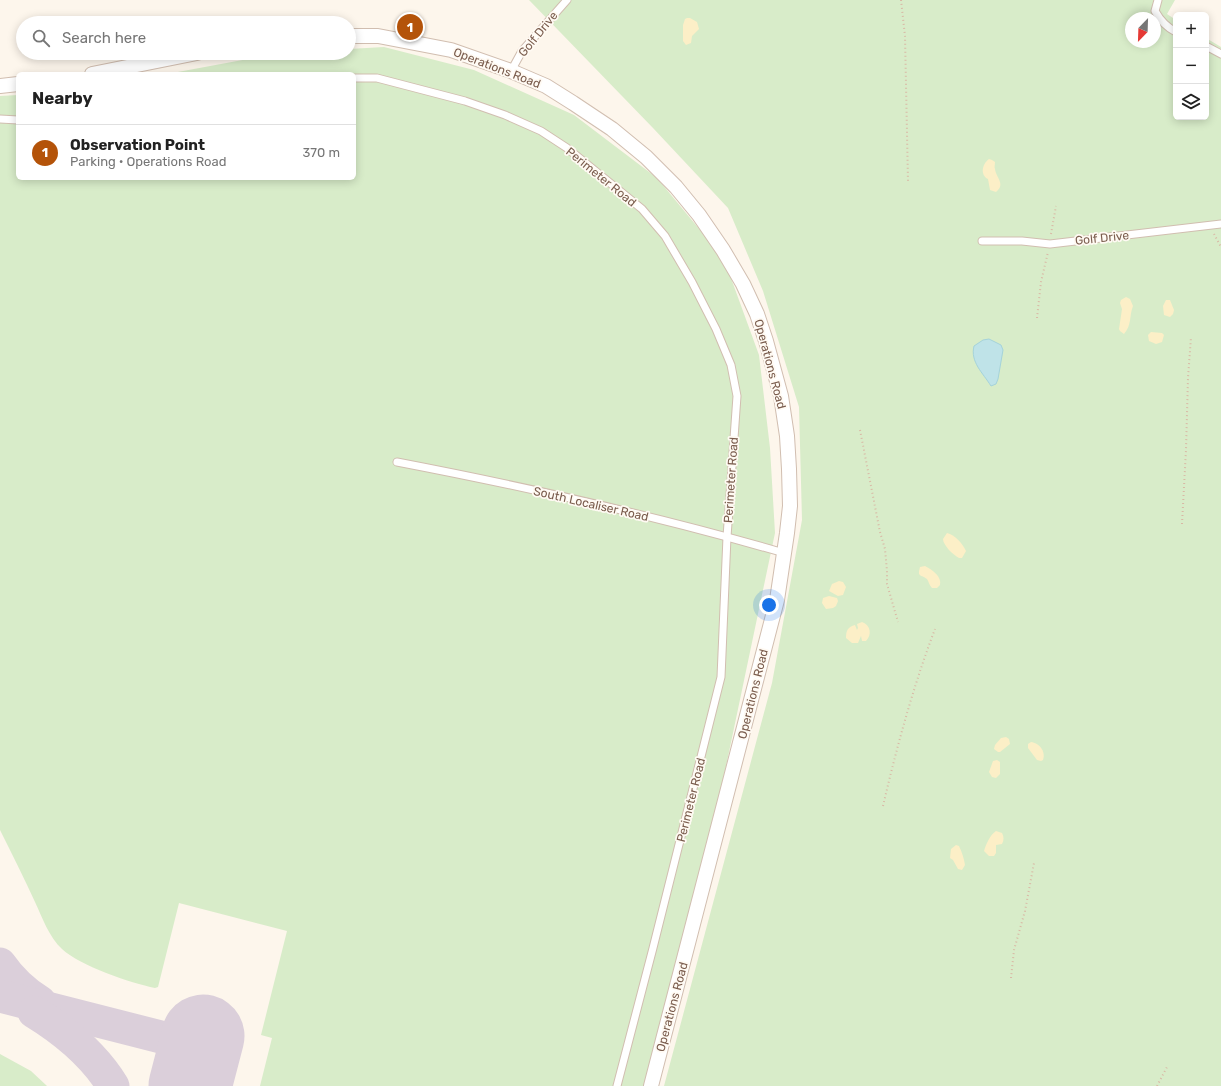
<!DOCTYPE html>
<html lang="en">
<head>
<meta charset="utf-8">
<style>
  body { margin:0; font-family:Rubik,sans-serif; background:#f6f6f6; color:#222 }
  .controls { position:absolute; right:12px; top:12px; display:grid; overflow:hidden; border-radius:6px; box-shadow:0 2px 10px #0003 }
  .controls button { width:36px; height:36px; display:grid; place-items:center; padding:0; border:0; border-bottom:1px solid #e0e0e0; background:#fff; color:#222; font:20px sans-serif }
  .compass { position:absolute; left:1125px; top:12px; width:36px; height:36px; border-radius:50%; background:#fff; box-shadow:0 2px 10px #0003; rotate:203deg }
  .you { position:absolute; left:769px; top:605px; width:14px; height:14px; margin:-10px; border:3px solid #fff; border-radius:50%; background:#1a73e8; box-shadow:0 0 0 6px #1a73e833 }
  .badge { display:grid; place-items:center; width:26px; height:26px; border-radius:50%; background:#b45309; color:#fff; font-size:13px; font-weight:700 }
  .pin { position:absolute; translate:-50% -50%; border:2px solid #fff; box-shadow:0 1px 4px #0006 }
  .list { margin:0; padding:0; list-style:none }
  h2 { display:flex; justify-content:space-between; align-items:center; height:52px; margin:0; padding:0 16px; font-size:17px }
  h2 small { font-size:13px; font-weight:400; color:#767676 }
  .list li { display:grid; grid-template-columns:26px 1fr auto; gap:12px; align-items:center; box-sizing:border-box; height:56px; padding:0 16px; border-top:1px solid #e0e0e0 }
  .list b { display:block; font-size:15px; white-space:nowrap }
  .list p { margin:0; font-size:13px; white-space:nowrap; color:#767676 }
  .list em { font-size:13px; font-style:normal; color:#767676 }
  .icon { flex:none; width:22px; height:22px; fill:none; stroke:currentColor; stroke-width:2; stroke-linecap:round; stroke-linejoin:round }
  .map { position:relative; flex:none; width:1221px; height:1086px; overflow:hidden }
  .search { position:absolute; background:#fff; box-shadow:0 2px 10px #0003; left:16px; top:16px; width:340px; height:44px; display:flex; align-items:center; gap:10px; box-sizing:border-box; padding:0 14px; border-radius:22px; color:#767676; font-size:15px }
  .panel { position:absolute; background:#fff; box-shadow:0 2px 10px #0003; left:16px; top:72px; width:340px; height:108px; border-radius:6px }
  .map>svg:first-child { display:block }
  .green { fill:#d8ecc9; fill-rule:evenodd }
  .sand { fill:#fcefc7 }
  .water { fill:#bfe3e8; stroke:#a5d3da }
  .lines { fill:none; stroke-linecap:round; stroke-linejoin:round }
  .taxiway { stroke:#dbcfda; stroke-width:33 }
  .runway { stroke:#dbcfda; stroke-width:83 }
  .lane-casing { stroke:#d1beb0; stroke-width:9 }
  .street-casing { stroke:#d1beb0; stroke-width:16 }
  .path { stroke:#d9b8a5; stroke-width:2; stroke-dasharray:1 3; stroke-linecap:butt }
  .lane { stroke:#fff; stroke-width:7 }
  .street { stroke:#fff; stroke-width:14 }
  .labels { text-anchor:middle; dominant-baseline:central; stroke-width:3.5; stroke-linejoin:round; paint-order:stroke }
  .street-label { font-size:12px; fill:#7a5c4d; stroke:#fffaf3 }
</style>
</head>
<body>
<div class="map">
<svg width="1221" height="1086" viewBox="0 0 1221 1086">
  <rect width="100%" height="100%" fill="#fdf6ec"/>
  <g class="green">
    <path d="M529,0H1175L1167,14L1176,20V117H1206V38L1221,47V1086H664L772,683L802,520L799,407L763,291L728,208L653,128ZM1131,18H1155V42H1131Z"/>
    <path d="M384,47L474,70L574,115L657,178L724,259L759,355L770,448L775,533L721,790L645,1086H260L272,1038L261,1035L287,931L179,903L158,987L155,988C131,983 80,966 62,949C49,937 42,917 35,902C24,878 12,854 0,830V96L18,95V178H354V74H167L280,53H349V49Z"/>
    <polygon points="0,1054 31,1071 47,1086 0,1086"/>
  </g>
  <g class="sand">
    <polygon points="687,18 690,18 697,22 699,29 692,36 691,43 686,45 683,41 683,25 685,19"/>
    <path d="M989,159L992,160L995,162C995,165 994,167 995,169C996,178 1006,184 996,192L990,190L988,179C980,175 982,164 989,159Z"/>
    <path d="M1126,297L1130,299L1133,306C1129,316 1132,325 1124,334L1120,331L1119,329L1122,309L1120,303L1121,300Z"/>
    <polygon points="1166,300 1170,300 1174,310 1173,314 1170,317 1164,315 1163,306"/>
    <polygon points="1151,332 1162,333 1164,335 1162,342 1156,344 1149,341 1148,335"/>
    <path d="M947,533C955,535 962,543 966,551L962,558H959C953,555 943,545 943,539Z"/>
    <path d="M925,566C933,570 942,577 940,585L937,588H932C929,585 929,582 927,579C921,574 917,578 920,567Z"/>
    <polygon points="839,581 843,582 846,587 843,595 838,596 829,591 832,584"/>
    <polygon points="829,596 837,598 838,601 836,606 833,608 826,609 822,603 823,598"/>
    <path d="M862,622C871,625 872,635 866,641H862L861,636L858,643H852L846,638C846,630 848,627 855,625L857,630L858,628L857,624Z"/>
    <polygon points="1006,737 1009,739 1010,744 1000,752 998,752 994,749 995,745 1001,738"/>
    <path d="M1031,742C1039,743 1046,751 1043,760L1041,761L1037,760L1028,748V744Z"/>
    <polygon points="997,760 1000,762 1000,774 996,778 992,777 989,772 993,761"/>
    <path d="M996,831L1002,833C1004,837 1004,840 1002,844L996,845V853L994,856H989L984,851C986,844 990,835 996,831Z"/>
    <path d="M956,845L959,846C962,852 964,859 965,865L962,870L958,869L953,860L950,858L951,849Z"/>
  </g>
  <path class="water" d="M989,339L1001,345L1003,350L998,379L996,384L991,386C983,373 970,362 974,346L983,340Z"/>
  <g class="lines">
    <g class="taxiway">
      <path d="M0,964C11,980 24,992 40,1002"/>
      <polyline points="0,996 200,1047"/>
      <path d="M34,1012C65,1031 94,1055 113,1086"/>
    </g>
    <polyline class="runway" points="190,1086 203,1036"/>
    <defs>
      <g id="lane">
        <path d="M1158,0L1155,11C1160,20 1166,27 1176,32"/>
        <polyline points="1206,46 1221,54"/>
        <polyline points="511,71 522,51 567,0"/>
        <polyline points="354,78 377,78 465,101 505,115 541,131 567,148 642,209 665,236 692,282 716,329 731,365 737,396 727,537 721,677 653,948 617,1086"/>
        <polyline points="0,119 18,120"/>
        <polyline points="982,241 1022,241 1050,244 1221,224"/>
        <path d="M397,462C527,487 657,516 784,553"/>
      </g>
      <g id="street">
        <polyline points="349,36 378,36 451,50 511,71 546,86 573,103 612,129 646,157 676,187 699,215 723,250 743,284 757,314 766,341 781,396 787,436 789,469 790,506 787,533 777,600 651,1086"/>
        <polyline points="92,74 197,53"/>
        <polyline points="0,86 18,84"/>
      </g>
    </defs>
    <use href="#lane" class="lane-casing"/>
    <use href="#street" class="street-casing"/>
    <g class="path">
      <polyline points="901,0 905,36 908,182"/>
      <polyline points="1051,234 1056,206"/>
      <polyline points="1214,234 1221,247"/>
      <polyline points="1037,318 1041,282 1048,252"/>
      <polyline points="860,430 880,532 885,549 887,571 887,584 898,622"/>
      <polyline points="1182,524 1186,450 1188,378 1191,337"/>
      <path d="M883,806C897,746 913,687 935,629"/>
      <polyline points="1011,978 1014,950 1025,911 1034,863"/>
      <polyline points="1157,1086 1167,1067"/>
    </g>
    <use href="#lane" class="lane"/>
    <use href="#street" class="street"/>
  </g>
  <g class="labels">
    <g class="street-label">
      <text transform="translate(538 34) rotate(-51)">Golf Drive</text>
      <text transform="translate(497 68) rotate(21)">Operations Road</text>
      <text transform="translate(601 177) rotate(39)">Perimeter Road</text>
      <text transform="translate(1102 238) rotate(-6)">Golf Drive</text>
      <text transform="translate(770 364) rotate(75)">Operations Road</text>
      <text transform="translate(731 480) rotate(-86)">Perimeter Road</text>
      <text transform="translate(591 504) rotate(13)">South Localiser Road</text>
      <text transform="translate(753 694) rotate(-76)">Operations Road</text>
      <text transform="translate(691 800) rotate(-76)">Perimeter Road</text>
      <text transform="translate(672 1007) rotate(-75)">Operations Road</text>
    </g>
  </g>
</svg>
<div class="controls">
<button>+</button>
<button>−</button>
<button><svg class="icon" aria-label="layers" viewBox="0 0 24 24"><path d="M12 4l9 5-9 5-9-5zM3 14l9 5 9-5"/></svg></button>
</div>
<svg class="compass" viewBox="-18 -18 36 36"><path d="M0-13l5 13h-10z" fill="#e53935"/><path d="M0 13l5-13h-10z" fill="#767676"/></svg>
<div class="you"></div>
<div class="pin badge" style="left:410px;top:27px">1</div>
<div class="search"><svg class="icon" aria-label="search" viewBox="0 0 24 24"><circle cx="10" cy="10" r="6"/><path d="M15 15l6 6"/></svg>Search here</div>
<section class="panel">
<h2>Nearby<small></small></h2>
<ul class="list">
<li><span class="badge">1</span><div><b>Observation Point</b><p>Parking · Operations Road</p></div><em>370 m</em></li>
</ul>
</section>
</div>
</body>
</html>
